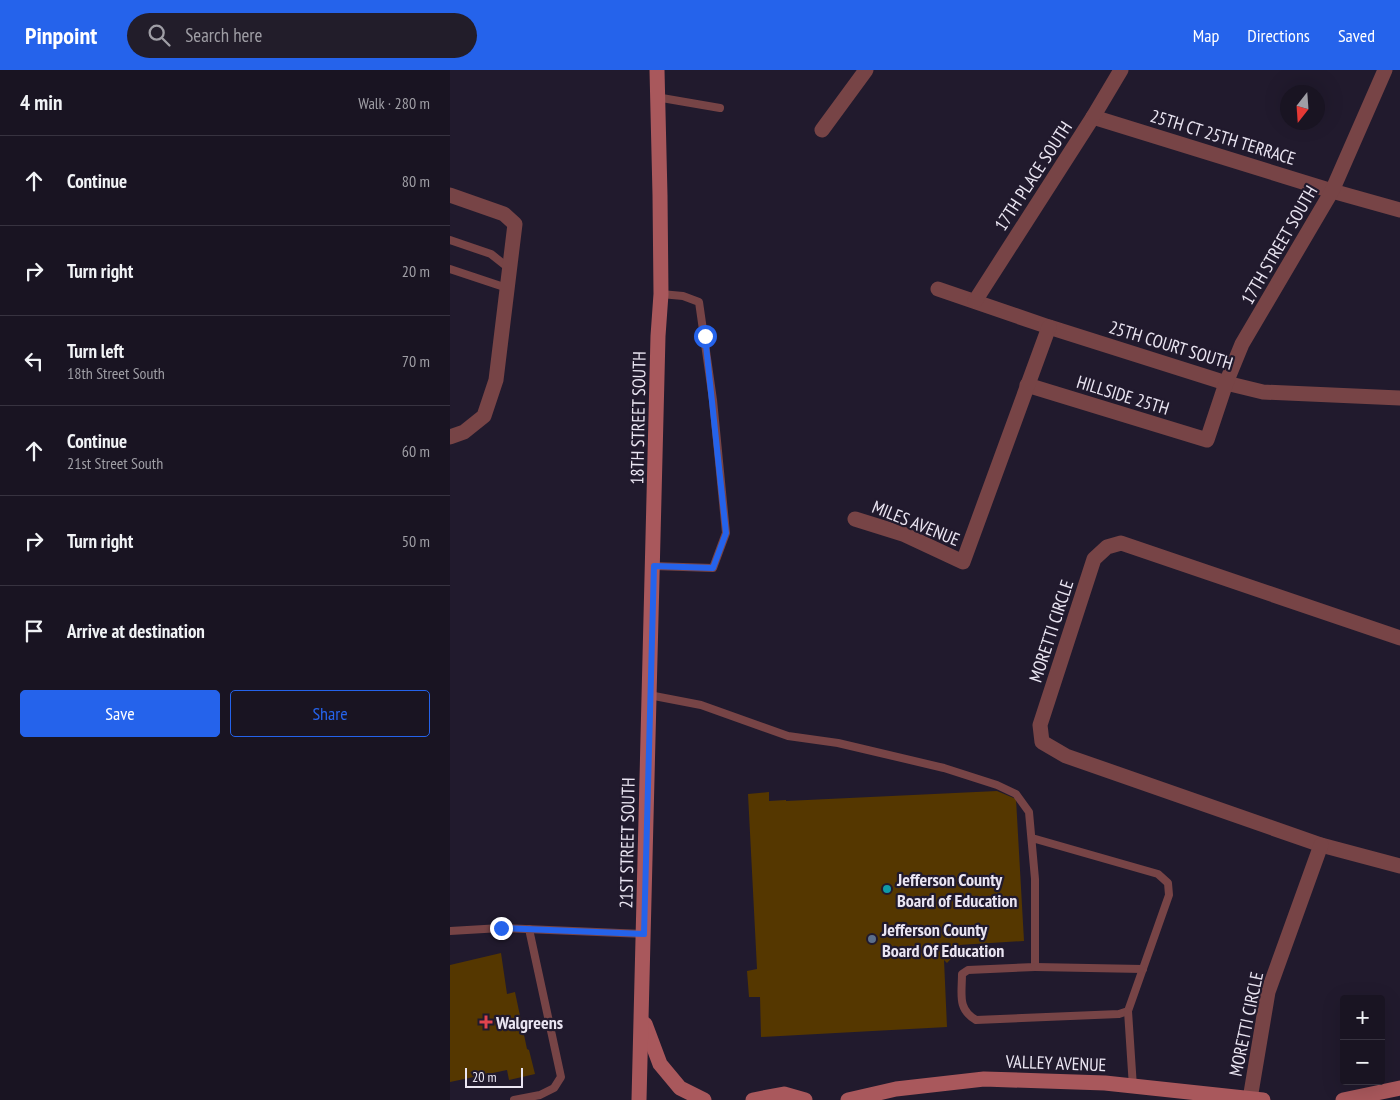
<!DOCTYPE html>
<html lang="en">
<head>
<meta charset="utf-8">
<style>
  body { margin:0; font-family:"PT Sans Narrow",sans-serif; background:#221d2a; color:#f1f3f6 }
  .controls { position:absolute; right:15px; bottom:15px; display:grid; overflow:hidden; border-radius:5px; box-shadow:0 5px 20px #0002 }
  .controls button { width:45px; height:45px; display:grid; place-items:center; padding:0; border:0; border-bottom:1px solid #373340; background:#191422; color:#f1f3f6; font:25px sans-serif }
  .compass { position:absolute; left:830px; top:15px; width:45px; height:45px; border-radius:50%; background:#191422; box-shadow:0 5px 20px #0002; rotate:197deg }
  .scale { position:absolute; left:15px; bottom:12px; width:58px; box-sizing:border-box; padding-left:5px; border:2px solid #eae5f2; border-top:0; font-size:14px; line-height:18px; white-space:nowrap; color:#eae5f2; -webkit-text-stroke:4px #211a2d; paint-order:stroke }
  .stop { position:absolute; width:15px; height:15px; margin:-11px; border:4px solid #2563eb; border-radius:50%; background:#fff }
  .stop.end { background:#2563eb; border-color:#fff; box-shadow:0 1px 5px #0008 }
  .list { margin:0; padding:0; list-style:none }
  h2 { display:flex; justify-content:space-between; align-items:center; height:65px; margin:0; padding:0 20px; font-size:21px }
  h2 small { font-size:16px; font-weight:400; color:#9f9ea5 }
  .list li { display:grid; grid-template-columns:32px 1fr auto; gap:15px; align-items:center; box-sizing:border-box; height:90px; padding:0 20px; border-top:1px solid #373340 }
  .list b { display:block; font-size:19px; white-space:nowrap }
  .list p { margin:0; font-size:16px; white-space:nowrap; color:#9f9ea5 }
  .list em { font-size:16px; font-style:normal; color:#9f9ea5 }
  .actions { display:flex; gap:10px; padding:15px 20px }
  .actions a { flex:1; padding:11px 0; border:1px solid #2563eb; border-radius:5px; text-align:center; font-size:18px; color:#2563eb }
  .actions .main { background:#2563eb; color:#fff }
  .icon { flex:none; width:28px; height:28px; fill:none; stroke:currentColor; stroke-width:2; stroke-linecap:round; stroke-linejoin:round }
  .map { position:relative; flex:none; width:950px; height:1030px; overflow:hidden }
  header { display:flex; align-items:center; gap:30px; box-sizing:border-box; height:70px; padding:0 25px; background:#2563eb; color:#fff }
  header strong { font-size:24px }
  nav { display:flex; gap:28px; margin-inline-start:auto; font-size:18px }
  .search { width:350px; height:45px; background:#221d2a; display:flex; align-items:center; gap:12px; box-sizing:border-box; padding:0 18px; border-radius:28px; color:#9f9ea5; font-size:19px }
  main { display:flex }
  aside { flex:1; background:#191422 }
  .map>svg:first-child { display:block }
  .building { fill:#553700 }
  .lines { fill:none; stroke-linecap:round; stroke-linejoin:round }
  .lane { stroke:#774446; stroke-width:8 }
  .street { stroke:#774446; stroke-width:15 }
  .secondary { stroke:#a9585c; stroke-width:15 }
  .route { stroke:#2563eb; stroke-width:6 }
  .culture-dot { fill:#0f9aa8; stroke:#211a2d; stroke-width:2 }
  .service-dot { fill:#5c6f8a; stroke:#211a2d; stroke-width:2 }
  .health-dot { fill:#e0444e; stroke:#211a2d; stroke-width:2 }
  .labels { text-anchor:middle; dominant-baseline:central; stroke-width:4.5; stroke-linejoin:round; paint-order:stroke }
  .street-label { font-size:18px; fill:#eae5f2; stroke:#211a2d }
  .poi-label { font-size:18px; font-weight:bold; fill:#eae5f2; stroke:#211a2d; text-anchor:start }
</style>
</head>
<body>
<header>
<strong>Pinpoint</strong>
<div class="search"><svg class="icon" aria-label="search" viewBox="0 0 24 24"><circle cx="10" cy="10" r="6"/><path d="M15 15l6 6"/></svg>Search here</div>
<nav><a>Map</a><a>Directions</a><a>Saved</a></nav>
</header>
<main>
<aside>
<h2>4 min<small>Walk · 280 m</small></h2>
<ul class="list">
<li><svg class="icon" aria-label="ahead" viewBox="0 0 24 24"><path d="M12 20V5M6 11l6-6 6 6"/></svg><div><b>Continue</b></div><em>80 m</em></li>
<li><svg class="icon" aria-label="right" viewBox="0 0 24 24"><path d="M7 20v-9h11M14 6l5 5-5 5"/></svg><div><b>Turn right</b></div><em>20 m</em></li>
<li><svg class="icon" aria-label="left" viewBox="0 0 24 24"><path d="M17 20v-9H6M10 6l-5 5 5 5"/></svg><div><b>Turn left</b><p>18th Street South</p></div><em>70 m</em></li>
<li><svg class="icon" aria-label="ahead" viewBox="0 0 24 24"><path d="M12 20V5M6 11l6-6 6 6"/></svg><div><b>Continue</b><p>21st Street South</p></div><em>60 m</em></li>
<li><svg class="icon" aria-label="right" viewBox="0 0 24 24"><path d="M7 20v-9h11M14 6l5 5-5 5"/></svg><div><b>Turn right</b></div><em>50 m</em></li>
<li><svg class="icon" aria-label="arrive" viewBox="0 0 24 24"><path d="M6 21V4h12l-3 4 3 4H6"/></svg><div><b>Arrive at destination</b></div></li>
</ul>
<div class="actions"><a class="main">Save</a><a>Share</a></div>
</aside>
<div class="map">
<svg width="950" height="1030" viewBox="0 0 950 1030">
  <rect width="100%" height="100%" fill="#211a2d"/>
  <g class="building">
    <polygon points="547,721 566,729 574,871 509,875 512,877 497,893 494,890 497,957 311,967 310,927 299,927 297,901 307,899 298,724 319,722 319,731 336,730 336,731"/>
    <polygon points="51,883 57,924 65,922 77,979 79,980 85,1004 59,1010 57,1000 0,1012 0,895"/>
  </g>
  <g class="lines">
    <g class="lane">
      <polyline points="206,27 270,38"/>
      <polyline points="0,170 41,184 60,199"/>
      <polyline points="0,199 57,218"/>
      <polyline points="203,496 263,498 276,463 263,330 249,232 233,226 211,224"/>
      <path d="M199,625L251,635L338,666L388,673L494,698L547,715L566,724L579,742L585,809V897L518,900L512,904C512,924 507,939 526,950L669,944L678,941L719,825L718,813L708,804L582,768"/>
      <polyline points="0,861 51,858 194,864"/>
      <polyline points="585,897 693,899"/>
      <polyline points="678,941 683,1017"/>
      <polyline points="64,1030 90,1025 104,1018 111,1007 79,859"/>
    </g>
    <g class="street">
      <polyline points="643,47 882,121 950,140"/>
      <polyline points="372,60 416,0"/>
      <polyline points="0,125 54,144 65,154 46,310 34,346 14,362 0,367"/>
      <polyline points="488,219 599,257 776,313 813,322 950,328"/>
      <polyline points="525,231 643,47 671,0"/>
      <polyline points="577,315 757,370 776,313 792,274 882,121 935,0"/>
      <polyline points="405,449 453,464 513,492 599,257"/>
      <polyline points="950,568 671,473 657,477 644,489 590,655 592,672 616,686 871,775 950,796"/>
      <polyline points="800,1029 818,922 871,775"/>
    </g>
    <g class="secondary">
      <polyline points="195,954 210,994 230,1018 254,1030"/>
      <polyline points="189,1030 208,266 211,224 210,125 207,0"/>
      <polyline points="303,1030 334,1024 355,1030"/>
      <polyline points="398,1030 446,1019 534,1009 655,1013 813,1030"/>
      <polyline points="893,1030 950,1018"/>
    </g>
  </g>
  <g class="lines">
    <polyline class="route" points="51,858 194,864 204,496 263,498 276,463 255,266"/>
  </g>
  <circle class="culture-dot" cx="437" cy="819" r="5"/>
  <circle class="service-dot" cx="422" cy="869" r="5"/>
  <path class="health-dot" d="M33.5 944.5h5v5h5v5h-5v5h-5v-5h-5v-5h5z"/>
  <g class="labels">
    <g class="street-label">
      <text transform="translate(773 67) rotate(17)">25TH CT 25TH TERRACE</text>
      <text transform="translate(583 106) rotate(-57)">17TH PLACE SOUTH</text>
      <text transform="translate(829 175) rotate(-60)">17TH STREET SOUTH</text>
      <text transform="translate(721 275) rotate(17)">25TH COURT SOUTH</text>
      <text transform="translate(673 325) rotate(17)">HILLSIDE 25TH</text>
      <text transform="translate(188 348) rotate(-89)">18TH STREET SOUTH</text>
      <text transform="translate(466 453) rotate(22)">MILES AVENUE</text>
      <text transform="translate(601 561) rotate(-72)">MORETTI CIRCLE</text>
      <text transform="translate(177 773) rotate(-89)">21ST STREET SOUTH</text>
      <text transform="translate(796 954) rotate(-78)">MORETTI CIRCLE</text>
      <text transform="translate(606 993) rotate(2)">VALLEY AVENUE</text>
    </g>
    <g class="poi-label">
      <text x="447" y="809">Jefferson County<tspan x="447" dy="21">Board of Education</tspan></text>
      <text x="432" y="859">Jefferson County<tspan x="432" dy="21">Board Of Education</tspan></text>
      <text x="46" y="952">Walgreens</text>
    </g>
  </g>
</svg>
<div class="controls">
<button>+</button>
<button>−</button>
</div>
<svg class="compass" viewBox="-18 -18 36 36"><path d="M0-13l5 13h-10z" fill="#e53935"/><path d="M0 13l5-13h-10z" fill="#9f9ea5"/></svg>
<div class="scale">20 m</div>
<div class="stop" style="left:255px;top:266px"></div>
<div class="stop end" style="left:51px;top:858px"></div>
</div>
</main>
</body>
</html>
